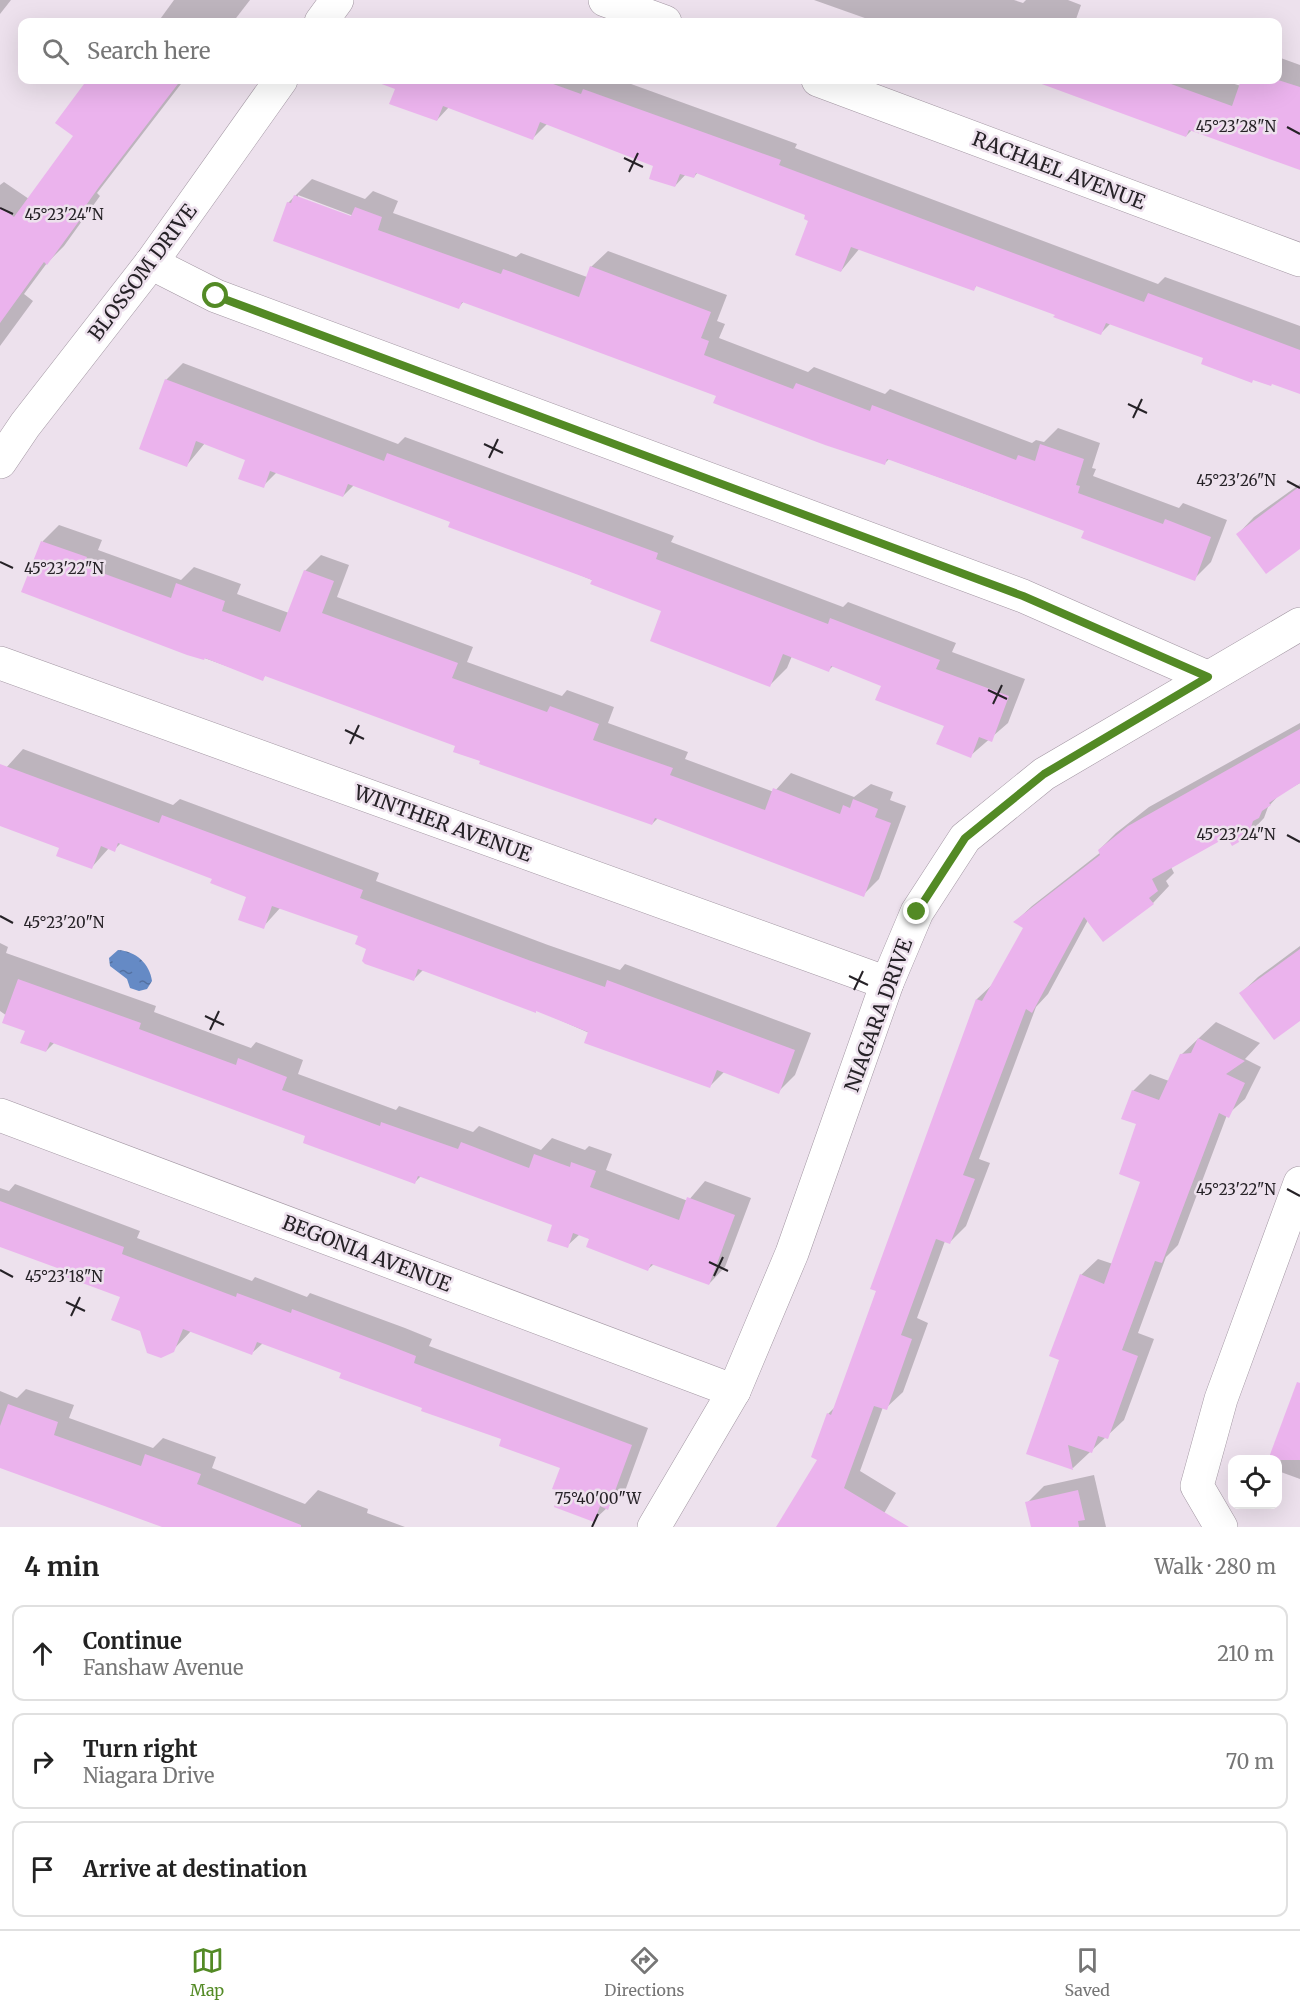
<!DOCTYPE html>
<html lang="en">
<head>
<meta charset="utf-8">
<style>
  body { margin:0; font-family:Merriweather,serif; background:#f6f6f6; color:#222 }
  .controls { position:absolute; right:18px; bottom:18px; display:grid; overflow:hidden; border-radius:12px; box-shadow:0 6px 24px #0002 }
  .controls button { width:54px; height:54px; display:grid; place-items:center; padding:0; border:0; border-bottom:2px solid #e0e0e0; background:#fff; color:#222; font:30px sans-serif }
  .stop { position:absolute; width:18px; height:18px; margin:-14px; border:4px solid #538a25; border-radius:50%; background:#fff }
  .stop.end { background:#538a25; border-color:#fff; box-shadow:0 2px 6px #0008 }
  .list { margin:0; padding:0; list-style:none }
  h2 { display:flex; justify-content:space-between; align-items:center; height:78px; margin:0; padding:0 24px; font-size:26px }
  h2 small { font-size:20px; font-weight:400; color:#767676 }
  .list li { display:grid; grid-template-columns:39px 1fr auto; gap:18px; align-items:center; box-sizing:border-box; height:96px; margin:0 12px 12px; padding:0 12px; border:2px solid #e0e0e0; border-radius:12px }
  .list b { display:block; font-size:22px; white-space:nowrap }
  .list p { margin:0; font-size:20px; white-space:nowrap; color:#767676 }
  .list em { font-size:20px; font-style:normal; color:#767676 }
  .icon { flex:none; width:33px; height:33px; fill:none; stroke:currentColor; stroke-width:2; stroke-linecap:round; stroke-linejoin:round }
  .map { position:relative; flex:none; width:1300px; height:1527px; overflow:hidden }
  .search { position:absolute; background:#fff; box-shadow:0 6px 24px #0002; left:18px; right:18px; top:18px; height:66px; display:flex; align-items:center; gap:15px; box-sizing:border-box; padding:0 21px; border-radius:12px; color:#767676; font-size:22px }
  .sheet { height:402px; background:#fff }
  nav { display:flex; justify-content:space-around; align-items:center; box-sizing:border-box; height:84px; border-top:2px solid #e0e0e0; background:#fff; font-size:16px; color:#767676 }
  nav a { display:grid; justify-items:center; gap:3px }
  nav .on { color:#538a25 }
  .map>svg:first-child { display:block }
  .water { fill:url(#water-ripples) }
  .shadow { fill:#0003; fill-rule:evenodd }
  .building { fill:#ebb3ed }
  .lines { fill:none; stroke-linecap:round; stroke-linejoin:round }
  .minor-casing { stroke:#a296a2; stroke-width:34 }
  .minor { stroke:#fff; stroke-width:33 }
  .route { stroke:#538a25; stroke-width:8 }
  .ticks { fill:none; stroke:#262227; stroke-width:2 }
  .labels { text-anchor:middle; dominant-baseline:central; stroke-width:5; stroke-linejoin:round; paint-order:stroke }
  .street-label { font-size:20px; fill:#262227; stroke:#ede1ed }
  .ticks-label { font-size:15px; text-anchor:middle; fill:#262227; stroke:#ede1ed; stroke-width:5; stroke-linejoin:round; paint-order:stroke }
</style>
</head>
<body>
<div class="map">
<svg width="1300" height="1527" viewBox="0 0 1300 1527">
  <defs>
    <pattern id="water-ripples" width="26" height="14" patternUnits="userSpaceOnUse" patternTransform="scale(1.5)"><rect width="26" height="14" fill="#658ac5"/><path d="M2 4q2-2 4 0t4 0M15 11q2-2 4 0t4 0" fill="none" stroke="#5370a0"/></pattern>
  </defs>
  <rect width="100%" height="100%" fill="#ede1ed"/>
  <path class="water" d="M118,950C136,951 150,964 152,981L147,989L139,991L130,988L127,979L110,966L109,958Z"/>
  <g class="shadow">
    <polygon points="0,0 11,0 0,14"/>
    <polygon points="174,0 250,0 233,22 158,22"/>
    <polygon points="814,0 1014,0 1023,3 1026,0 1068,0 1081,5 1075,22 876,22"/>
    <polygon points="433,18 446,22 429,22"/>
    <polygon points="1278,57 1300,65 1300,169 1192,130 1186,136 1055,80 1222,80 1241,86 1243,80 1278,80"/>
    <polygon points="90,80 184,80 97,193 100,196 64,246 47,263 24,294 33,301 0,346 0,185 4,182 29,199 75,136 85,84"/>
    <polygon points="400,80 620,80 797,144 795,148 1158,284 1165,277 1300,326 1300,392 1111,323 1100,334 1056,314 977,285 974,289 860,248 841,271 807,214 698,172 694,177 686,174 675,186 655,165 548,123 533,138 449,107 437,120 391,103"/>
    <path d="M312,179L365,199L373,191L398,201L393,213L516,257L521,253L587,277L591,267L608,251L727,295L717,321L725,324L719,338L808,372L814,367L885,394L890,389L1032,443L1036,440L1044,442L1058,428L1100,443L1092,468L1096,469L1093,476L1179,508L1183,503L1227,520L1211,562L1194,579L1085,530L889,459L885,463L718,395L464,301L459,307L288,203ZM298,195L359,218L358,221L298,198Z"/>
    <polygon points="183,363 398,444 405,437 674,536 671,542 843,607 848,602 956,643 952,652 1025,679 1008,723 970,756 945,725 883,685 833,666 829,670 792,656 787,668 770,685 663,610 452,521 354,485 343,496 277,472 263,486 247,459 205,443 187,465 166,380"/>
    <polygon points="1300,484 1300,547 1238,534 1254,517"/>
    <polygon points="59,525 102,540 98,550 181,580 194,567 241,584 237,594 289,613 305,571 321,555 349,565 337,597 473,647 467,662 562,696 567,690 614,707 608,723 688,752 685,759 774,792 791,773 854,797 871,784 893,792 890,800 906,806 879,879 863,895 658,818 652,824 482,760 457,745 266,675 262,679 23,592 43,541"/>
    <polygon points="1300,723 1300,783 1280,794 1268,807 1264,818 1247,836 1228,835 1171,867 1174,873 1166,881 1169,886 1153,903 1103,940 1088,920 1048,994 1036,1007 979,1159 990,1163 966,1226 950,1242 945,1241 917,1318 928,1323 903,1392 886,1408 883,1407 860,1471 896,1493 876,1527 778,1527 819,1459 828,1414 835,1407 877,1290 977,999 994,983 1025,927 1015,922 1032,906 1101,852 1099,850 1116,833 1149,807"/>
    <polygon points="23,749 173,805 180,799 379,873 376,881 548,945 620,970 625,964 811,1033 795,1075 778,1092 724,1072 710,1086 537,1010 423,970 413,980 368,948 360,935 281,907 263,927 247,897 214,878 121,843 114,850 109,848 92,867 61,847 0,824 0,766 5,769"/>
    <polygon points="0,943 8,947 6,953 156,1006 154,1012 251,1048 256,1042 303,1060 298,1074 396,1110 399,1106 473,1132 479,1126 541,1150 552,1138 585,1150 589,1146 612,1154 606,1170 688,1201 705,1181 751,1198 725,1267 709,1284 654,1264 648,1269 580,1234 567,1246 554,1224 421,1176 414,1183 307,1135 55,1042 46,1051 27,1030 0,1011"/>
    <polygon points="1300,946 1300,1019 1241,993 1258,977"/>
    <polygon points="1216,1022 1260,1043 1245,1059 1261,1067 1245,1099 1227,1115 1178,1245 1166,1257 1138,1333 1154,1339 1124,1420 1073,1468 1028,1453 1060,1359 1081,1275 1098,1259 1113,1264 1142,1181 1133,1091 1150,1074 1169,1081 1181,1055"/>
    <polygon points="15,1184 140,1231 137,1238 252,1281 255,1277 307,1297 310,1293 405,1328 432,1339 429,1346 648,1428 625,1491 593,1521 562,1490 562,1467 503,1438 343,1372 263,1343 252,1353 191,1331 173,1350 122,1296 62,1268 0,1245 0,1188 9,1191"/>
    <polygon points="26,1389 74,1405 69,1418 153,1448 163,1438 216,1457 212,1468 305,1504 318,1490 368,1509 367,1513 405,1527 167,1527 0,1466 0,1391 17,1398"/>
    <polygon points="1300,1409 1300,1479 1278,1471 1278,1460"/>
    <polygon points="1094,1475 1106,1527 1033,1527 1027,1503 1044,1486"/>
  </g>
  <g class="building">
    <polygon points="87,80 181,80 99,187 82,211 85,213 47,265 44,262 0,323 0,207 14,217 73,136 55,123"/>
    <polygon points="379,80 542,80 581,94 583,89 781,160 779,165 1144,302 1148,293 1300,350 1300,394 1272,384 1271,386 1253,380 1252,383 1201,364 1203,358 1106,323 1101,335 1053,317 1055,315 976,286 974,291 851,247 841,272 795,255 808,221 804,219 805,215 696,173 694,178 680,174 675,187 649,179 653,166 540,122 533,140 443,106 437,121 389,104 395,89 379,83"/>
    <polygon points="1040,80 1160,80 1232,106 1241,80 1278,80 1300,87 1300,170 1189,130 1186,137 1039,83"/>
    <polygon points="294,195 351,216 355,207 382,217 378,230 501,274 503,269 579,297 590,266 711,312 701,338 709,341 704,355 793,389 796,383 870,411 872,405 1016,460 1018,455 1035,461 1040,444 1084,459 1076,485 1080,486 1078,493 1163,524 1165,519 1211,537 1195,581 1081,538 1084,531 979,492 887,459 885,465 825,445 713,403 716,396 563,339 462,302 459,309 273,241 287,202 291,203"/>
    <polygon points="165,379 384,461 387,453 658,553 656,559 828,624 830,618 940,660 936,669 1009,696 992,742 979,737 971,758 936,744 944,726 875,700 881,686 831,666 829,672 783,654 770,687 650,641 661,611 590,584 592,580 448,527 450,522 348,484 343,497 270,471 264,488 238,479 245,460 196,441 187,467 139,449"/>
    <polygon points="1300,486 1300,549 1266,574 1236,534"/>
    <polygon points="41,541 87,557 83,566 171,598 176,583 225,601 222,611 280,632 304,570 334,581 322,613 458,663 452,678 547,712 550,706 599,724 593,740 673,768 670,775 765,810 773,788 840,814 843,805 850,808 853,799 878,809 875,817 891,823 864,897 655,818 652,825 479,764 480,761 453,752 455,746 265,676 263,681 205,658 204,660 187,655 21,592"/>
    <polygon points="1300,729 1300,783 1269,803 1271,805 1262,811 1259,818 1253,821 1248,837 1232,846 1227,837 1152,879 1158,891 1149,898 1154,904 1103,942 1084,917 1032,1013 1026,1009 963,1175 975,1179 950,1244 936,1239 901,1335 912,1339 887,1410 874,1406 844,1488 909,1527 776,1527 817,1460 811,1457 827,1413 831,1415 876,1291 870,1289 976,999 982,1001 1023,928 1013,922 1100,855 1098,850 1128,826"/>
    <polygon points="0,764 159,823 162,815 363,890 360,898 531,961 605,987 607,980 795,1050 779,1094 717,1070 710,1088 584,1043 588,1032 536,1011 536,1013 418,969 414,981 365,964 362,961 366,949 355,944 358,936 272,906 264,929 238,920 246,897 210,883 212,879 118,843 115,852 101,846 92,869 56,856 59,848 0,826"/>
    <polygon points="1300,949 1300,1021 1274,1040 1239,993"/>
    <polygon points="18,979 141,1023 139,1029 236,1065 238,1058 287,1077 282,1090 380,1126 381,1122 458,1149 461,1142 529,1168 534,1154 570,1167 571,1162 596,1171 590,1187 679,1220 687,1197 735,1215 709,1285 651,1264 648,1271 586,1247 589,1239 573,1233 568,1248 547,1241 552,1225 418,1176 415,1184 303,1143 305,1136 50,1042 46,1052 20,1043 25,1031 2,1023"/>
    <polygon points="1198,1038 1245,1061 1226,1074 1245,1083 1229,1118 1219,1113 1162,1263 1155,1261 1122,1350 1138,1356 1108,1439 1098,1436 1092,1453 1068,1445 1073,1470 1026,1454 1059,1360 1049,1356 1080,1274 1104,1284 1140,1182 1119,1174 1136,1124 1121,1119 1132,1090 1159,1100 1180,1054 1191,1053"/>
    <polygon points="0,1201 124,1247 122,1254 236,1297 237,1293 291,1313 292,1309 388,1345 416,1356 414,1363 632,1445 608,1510 600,1506 594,1522 554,1507 560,1491 552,1489 560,1468 499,1446 501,1439 421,1411 422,1408 339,1378 341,1373 257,1342 252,1355 183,1329 174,1352 161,1358 147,1353 140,1331 111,1320 120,1297 58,1274 60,1269 0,1247"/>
    <polygon points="1297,1382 1300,1383 1300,1460 1268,1460"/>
    <polygon points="8,1404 58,1422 54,1435 141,1466 145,1454 201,1474 197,1484 301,1525 301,1527 162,1527 0,1468 0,1426"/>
    <polygon points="1078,1490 1085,1520 1078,1521 1079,1527 1031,1527 1025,1502"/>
  </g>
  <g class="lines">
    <defs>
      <g id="minor">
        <polyline points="605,0 665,22"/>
        <polyline points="321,22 337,0"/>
        <polyline points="818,80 1300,260"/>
        <polyline points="151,263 216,296 1023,596 1207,677"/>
        <polyline points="0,462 25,425 151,263 281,80"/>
        <polyline points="0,663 887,983"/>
        <polyline points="0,1115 734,1391"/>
        <polyline points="654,1527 734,1391 792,1253 887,983 917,912 965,838 1044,774 1300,624"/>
        <polyline points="1221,1527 1197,1486 1221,1399 1300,1183"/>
      </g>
    </defs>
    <use href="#minor" class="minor-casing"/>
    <use href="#minor" class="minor"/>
  </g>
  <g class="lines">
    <polyline class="route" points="216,296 1023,596 1208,677 1044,774 965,838 917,912"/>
  </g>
  <path class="ticks" d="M1287,127L1300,134M624,158L643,167M629,172L638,153M0,208L13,214M1128,404L1147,413M1133,418L1142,399M484,444L503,453M489,458L498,439M1287,481L1300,488M0,562L13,568M988,690L1007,699M993,704L1002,685M345,730L364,739M350,744L359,725M1287,835L1300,842M0,916L13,923M849,976L868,985M854,990L863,971M205,1016L224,1025M210,1030L219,1011M1287,1189L1300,1196M709,1262L728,1271M0,1270L13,1277M714,1276L723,1257M66,1302L85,1311M71,1316L80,1297M592,1527L598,1514"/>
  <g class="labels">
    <g class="street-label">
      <text transform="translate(1059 170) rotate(21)">RACHAEL AVENUE</text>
      <text transform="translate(142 272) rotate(-53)">BLOSSOM DRIVE</text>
      <text transform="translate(443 823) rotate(20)">WINTHER AVENUE</text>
      <text transform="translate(878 1015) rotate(-70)">NIAGARA DRIVE</text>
      <text transform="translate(367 1253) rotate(21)">BEGONIA AVENUE</text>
    </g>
  </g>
  <g class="ticks-label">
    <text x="1236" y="132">45°23'28"N</text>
    <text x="64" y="220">45°23'24"N</text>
    <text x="1236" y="486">45°23'26"N</text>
    <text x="64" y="574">45°23'22"N</text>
    <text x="1236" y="840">45°23'24"N</text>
    <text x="64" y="928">45°23'20"N</text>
    <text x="1236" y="1195">45°23'22"N</text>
    <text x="64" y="1282">45°23'18"N</text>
    <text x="598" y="1504">75°40'00"W</text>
  </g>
</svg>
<div class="controls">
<button><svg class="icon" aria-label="locate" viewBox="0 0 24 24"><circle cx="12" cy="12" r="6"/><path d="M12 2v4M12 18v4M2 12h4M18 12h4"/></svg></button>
</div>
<div class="stop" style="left:216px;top:296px"></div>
<div class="stop end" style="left:917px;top:912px"></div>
<div class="search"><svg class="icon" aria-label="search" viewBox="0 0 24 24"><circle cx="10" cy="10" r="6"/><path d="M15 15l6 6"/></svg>Search here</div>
</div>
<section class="sheet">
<h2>4 min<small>Walk · 280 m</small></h2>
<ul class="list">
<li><svg class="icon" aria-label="ahead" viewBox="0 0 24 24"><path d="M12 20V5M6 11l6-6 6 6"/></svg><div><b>Continue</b><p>Fanshaw Avenue</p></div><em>210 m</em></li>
<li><svg class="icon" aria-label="right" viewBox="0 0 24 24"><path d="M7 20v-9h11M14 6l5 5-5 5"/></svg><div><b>Turn right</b><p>Niagara Drive</p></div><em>70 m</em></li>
<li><svg class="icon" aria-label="arrive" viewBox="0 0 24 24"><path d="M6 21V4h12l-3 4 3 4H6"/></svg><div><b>Arrive at destination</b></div></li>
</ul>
</section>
<nav>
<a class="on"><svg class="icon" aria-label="map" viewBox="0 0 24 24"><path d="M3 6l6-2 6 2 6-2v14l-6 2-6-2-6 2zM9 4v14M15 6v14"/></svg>Map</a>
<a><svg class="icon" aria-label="directions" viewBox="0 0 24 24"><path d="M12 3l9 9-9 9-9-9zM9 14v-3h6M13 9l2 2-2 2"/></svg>Directions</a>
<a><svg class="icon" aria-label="saved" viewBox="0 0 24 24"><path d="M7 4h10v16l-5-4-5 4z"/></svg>Saved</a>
</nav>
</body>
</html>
